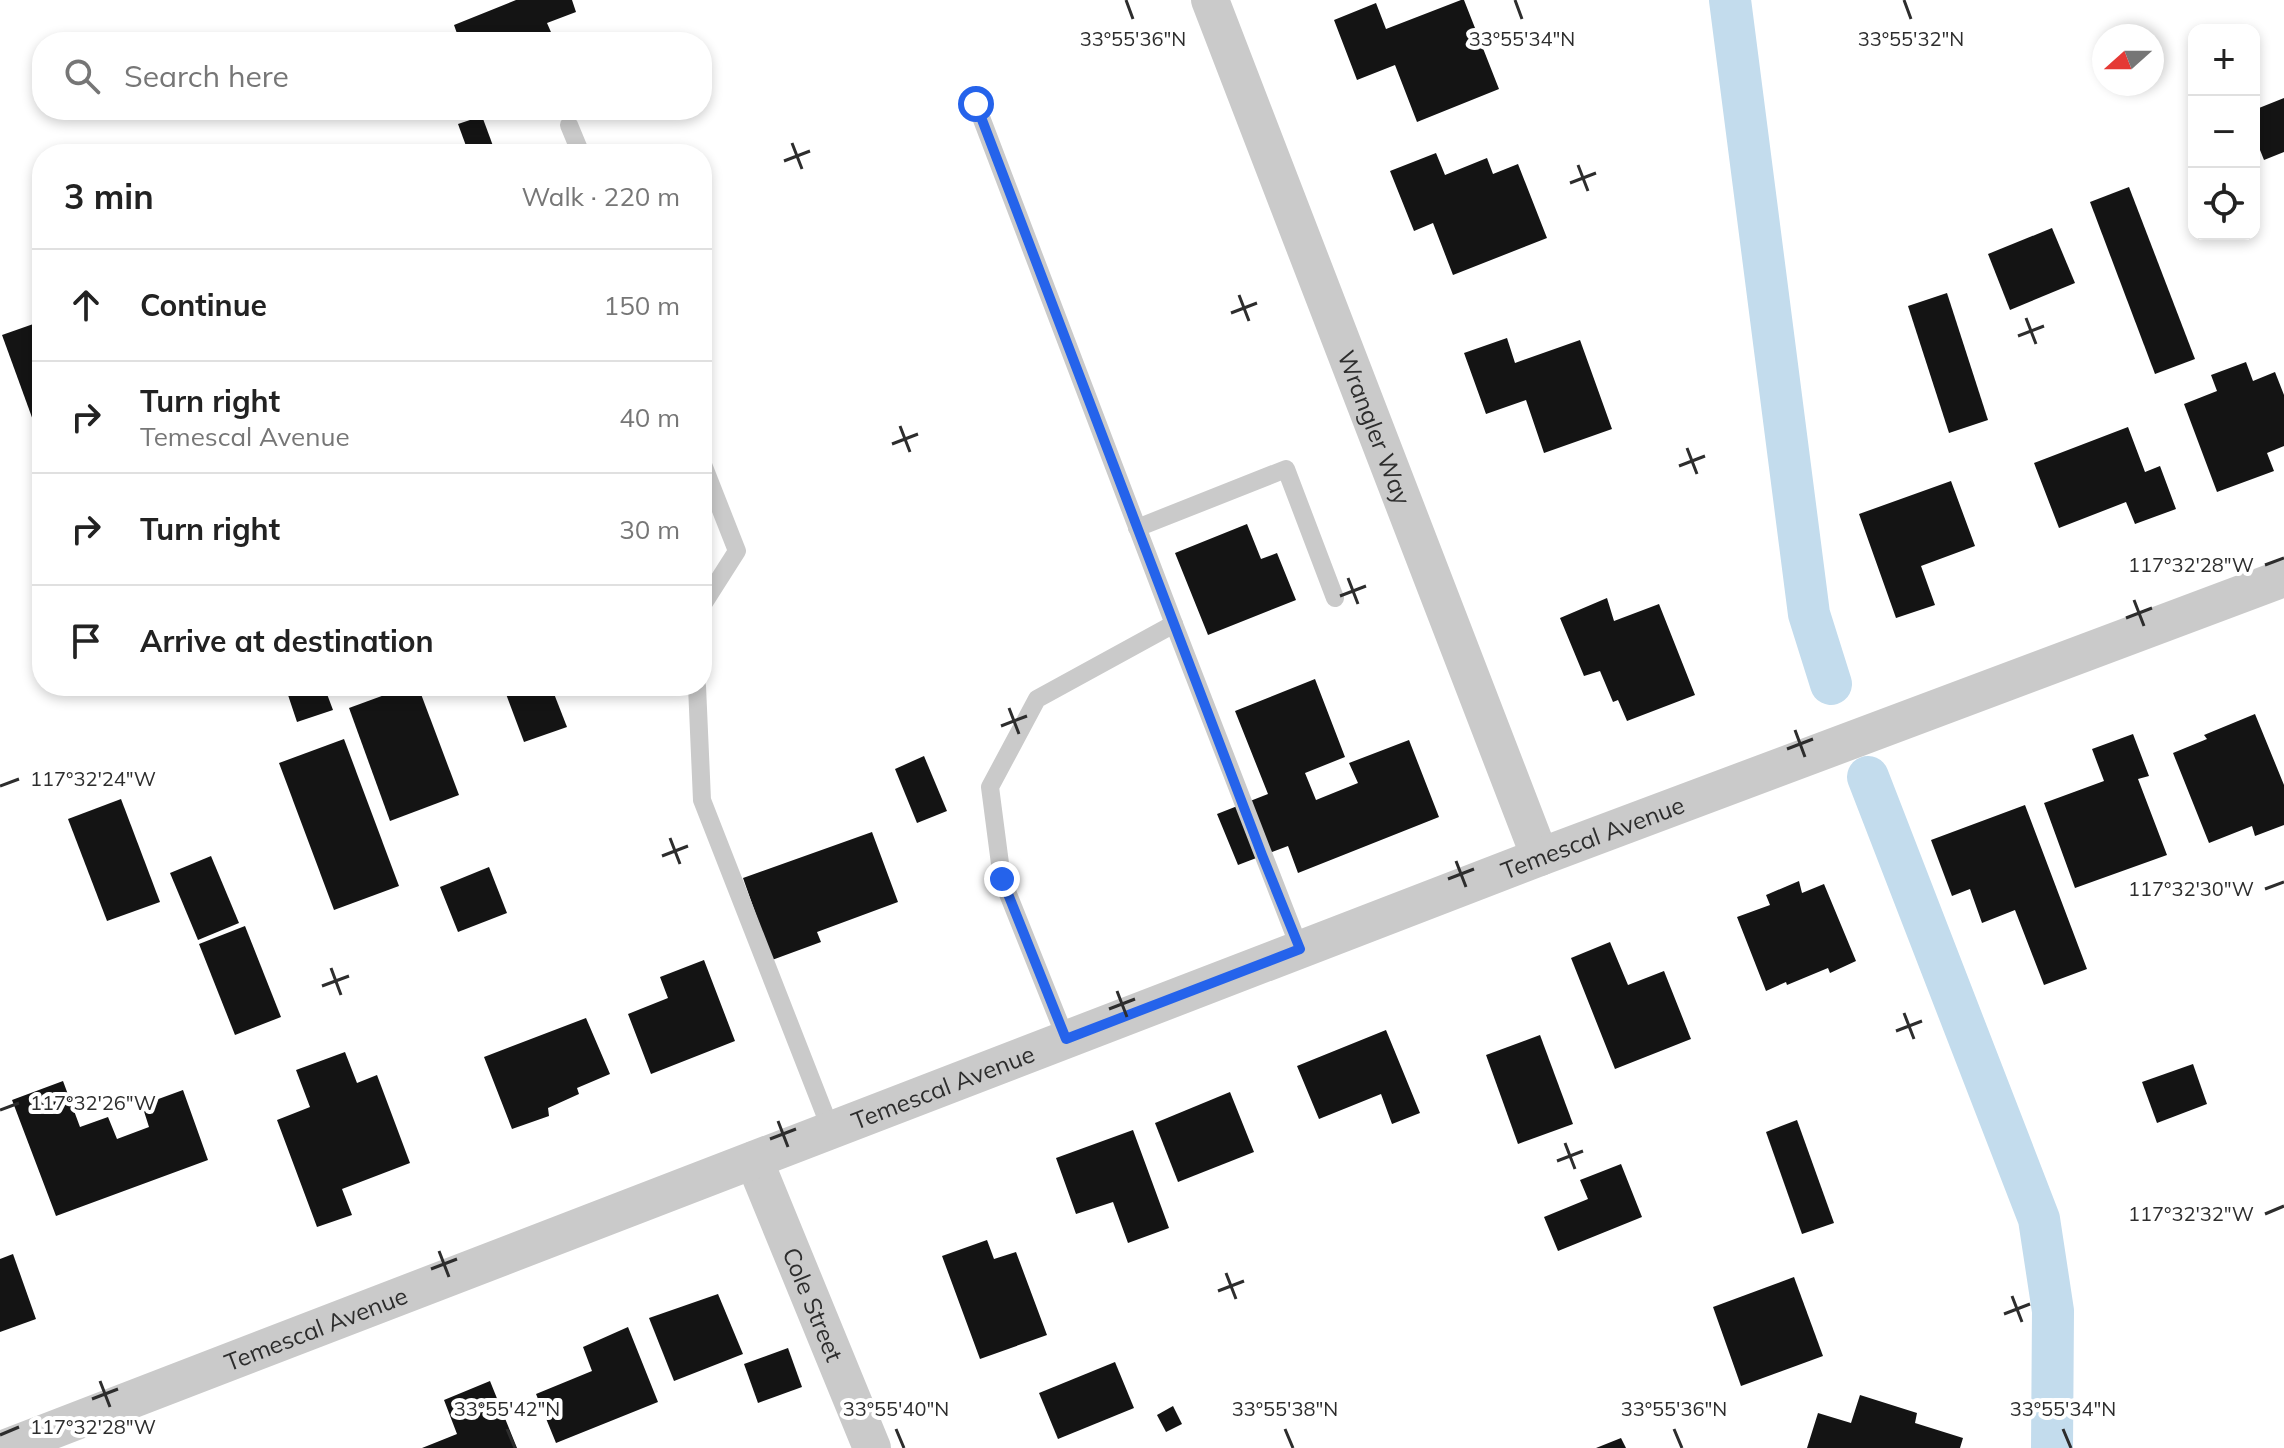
<!DOCTYPE html>
<html lang="en">
<head>
<meta charset="utf-8">
<style>
  body { margin:0; font-family:Mulish,sans-serif; background:#f6f6f6; color:#222 }
  .controls { position:absolute; right:24px; top:24px; display:grid; overflow:hidden; border-radius:16px; box-shadow:0 4px 12px #0003 }
  .controls button { width:72px; height:72px; display:grid; place-items:center; padding:0; border:0; border-bottom:2px solid #e0e0e0; background:#fff; color:#222; font:40px sans-serif }
  .compass { position:absolute; left:2092px; top:24px; width:72px; height:72px; border-radius:50%; background:#fff; box-shadow:0 4px 12px #0003; rotate:249deg }
  .stop { position:absolute; width:24px; height:24px; margin:-18px; border:6px solid #2563eb; border-radius:50%; background:#fff }
  .stop.end { background:#2563eb; border-color:#fff; box-shadow:0 2px 8px #0008 }
  .list { margin:0; padding:0; list-style:none }
  h2 { display:flex; justify-content:space-between; align-items:center; height:104px; margin:0; padding:0 32px; font-size:34px }
  h2 small { font-size:26px; font-weight:400; color:#767676 }
  .list li { display:grid; grid-template-columns:52px 1fr auto; gap:24px; align-items:center; box-sizing:border-box; height:112px; padding:0 32px; border-top:2px solid #e0e0e0 }
  .list b { display:block; font-size:30px; white-space:nowrap }
  .list p { margin:0; font-size:26px; white-space:nowrap; color:#767676 }
  .list em { font-size:26px; font-style:normal; color:#767676 }
  .icon { flex:none; width:44px; height:44px; fill:none; stroke:currentColor; stroke-width:2; stroke-linecap:round; stroke-linejoin:round }
  .map { position:relative; flex:none; width:2284px; height:1448px; overflow:hidden }
  .search { position:absolute; background:#fff; box-shadow:0 4px 12px #0003; left:32px; top:32px; width:680px; height:88px; display:flex; align-items:center; gap:20px; box-sizing:border-box; padding:0 28px; border-radius:32px; color:#767676; font-size:30px }
  .panel { position:absolute; background:#fff; box-shadow:0 4px 12px #0003; left:32px; top:144px; width:680px; height:552px; border-radius:32px }
  .map>svg:first-child { display:block }
  .lines { fill:none; stroke-linecap:round; stroke-linejoin:round }
  .canal { stroke:#c3dced; stroke-width:42 }
  .building { fill:#141414 }
  .service { stroke:#cacaca; stroke-width:18 }
  .minor { stroke:#cacaca; stroke-width:38 }
  .route { stroke:#2563eb; stroke-width:10 }
  .ticks { fill:none; stroke:#2d2d2d; stroke-width:3 }
  .labels { text-anchor:middle; dominant-baseline:central; stroke-width:8; stroke-linejoin:round; paint-order:stroke }
  .street-label { font-size:24px; fill:#2d2d2d; stroke:#fff }
  .ticks-label { font-size:20px; text-anchor:middle; fill:#2d2d2d; stroke:#fff; stroke-width:8; stroke-linejoin:round; paint-order:stroke }
</style>
</head>
<body>
<div class="map">
<svg width="2284" height="1448" viewBox="0 0 2284 1448">
  <rect width="100%" height="100%" fill="#fff"/>
  <g class="lines">
    <g class="canal">
      <polyline points="1730,0 1809,614 1831,684"/>
      <polyline points="1868,777 2039,1219 2053,1311 2052,1448"/>
    </g>
  </g>
  <g class="building">
    <polygon points="516,0 572,0 576,12 547,23 554,39 547,42 525,42 521,33 499,42 460,42 454,25"/>
    <polygon points="1461,0 1464,0 1499,89 1417,122 1395,65 1357,80 1334,20 1376,3 1386,29"/>
    <polygon points="2284,98 2284,152 2264,160 2254,135 2254,110"/>
    <polygon points="482,116 496,154 469,154 458,124"/>
    <polygon points="1436,153 1445,175 1487,158 1493,174 1518,164 1547,238 1453,275 1433,223 1414,231 1390,171"/>
    <polygon points="2129,187 2195,359 2155,374 2090,202"/>
    <polygon points="2052,228 2075,283 2010,310 1988,254"/>
    <polygon points="1947,293 1988,420 1949,433 1908,306"/>
    <polygon points="39,322 42,330 42,445 2,335"/>
    <polygon points="1507,338 1515,363 1580,340 1612,429 1544,453 1526,400 1486,414 1464,353"/>
    <polygon points="2246,362 2253,381 2275,372 2284,395 2284,446 2267,453 2274,471 2217,492 2184,404 2217,391 2211,375"/>
    <polygon points="2128,427 2145,472 2160,466 2176,509 2135,524 2126,502 2059,528 2034,463"/>
    <polygon points="1951,481 1975,546 1921,566 1935,605 1896,618 1859,514"/>
    <polygon points="1247,524 1261,559 1277,553 1296,600 1208,635 1175,553"/>
    <polygon points="1607,598 1614,621 1659,604 1695,695 1627,721 1618,700 1613,702 1600,671 1584,676 1560,618"/>
    <polygon points="1315,679 1345,757 1305,773 1316,800 1358,783 1349,763 1409,740 1439,817 1298,873 1288,846 1238,865 1217,814 1268,794 1235,711"/>
    <polygon points="285,686 324,686 333,710 297,722"/>
    <polygon points="409,686 418,686 459,795 390,821 349,708"/>
    <polygon points="503,686 551,686 567,727 524,742"/>
    <polygon points="2255,714 2284,785 2284,825 2255,836 2252,826 2209,843 2173,753 2207,739 2204,735"/>
    <polygon points="2133,734 2149,776 2138,779 2167,855 2075,888 2044,803 2104,781 2092,749"/>
    <polygon points="344,739 399,886 334,910 279,763"/>
    <polygon points="924,756 947,811 917,823 895,769"/>
    <polygon points="121,799 160,902 107,921 68,819"/>
    <polygon points="2025,805 2087,969 2044,985 2015,910 1982,923 1970,889 1952,896 1931,840"/>
    <polygon points="872,832 898,902 817,932 821,942 772,960 743,878"/>
    <polygon points="211,856 239,923 198,940 170,873"/>
    <polygon points="489,867 507,913 458,932 440,887"/>
    <polygon points="1799,881 1802,893 1824,884 1856,961 1830,973 1828,968 1787,985 1786,982 1766,991 1737,917 1770,905 1766,895"/>
    <polygon points="245,926 281,1017 235,1035 199,944"/>
    <polygon points="1610,942 1628,985 1664,971 1691,1039 1615,1069 1571,958"/>
    <polygon points="704,960 735,1041 651,1074 628,1014 668,998 660,977"/>
    <polygon points="586,1018 610,1074 577,1088 579,1094 548,1108 549,1116 512,1129 484,1057"/>
    <polygon points="1386,1030 1420,1113 1392,1124 1381,1094 1319,1119 1297,1066"/>
    <polygon points="1540,1035 1573,1124 1518,1144 1486,1055"/>
    <polygon points="345,1052 357,1083 377,1075 410,1163 342,1189 352,1215 317,1227 277,1120 310,1107 296,1070"/>
    <polygon points="2193,1064 2207,1104 2157,1123 2142,1082"/>
    <polygon points="63,1081 80,1127 108,1117 117,1139 149,1127 142,1105 183,1090 208,1160 56,1216 12,1100"/>
    <polygon points="1230,1092 1254,1152 1178,1182 1155,1123"/>
    <polygon points="1797,1120 1834,1223 1802,1234 1766,1132"/>
    <polygon points="1133,1130 1169,1228 1128,1243 1113,1202 1076,1214 1056,1158"/>
    <polygon points="1621,1164 1642,1217 1558,1251 1544,1217 1588,1199 1580,1180"/>
    <polygon points="987,1240 994,1259 1016,1252 1047,1335 980,1359 942,1256"/>
    <polygon points="13,1254 36,1319 0,1332 0,1259"/>
    <polygon points="1794,1277 1823,1356 1741,1386 1713,1307"/>
    <polygon points="718,1294 743,1354 674,1381 649,1318"/>
    <polygon points="628,1327 658,1402 556,1443 536,1394 592,1371 583,1347"/>
    <polygon points="788,1348 802,1387 758,1403 744,1364"/>
    <polygon points="1115,1362 1134,1408 1058,1439 1039,1393"/>
    <polygon points="490,1381 517,1448 422,1448 457,1434 444,1400"/>
    <polygon points="1860,1395 1917,1413 1915,1423 1963,1438 1960,1448 1807,1448 1818,1413 1851,1423"/>
    <polygon points="1173,1406 1182,1424 1166,1432 1157,1415"/>
    <polygon points="1621,1438 1626,1448 1596,1448"/>
  </g>
  <g class="lines">
    <g class="service">
      <polyline points="976,104 1174,624"/>
      <polyline points="569,125 581,154"/>
      <polyline points="702,462 737,551 702,606"/>
      <polyline points="1137,528 1286,469 1335,598"/>
      <polyline points="697,686 702,800 831,1130"/>
      <polyline points="1066,1039 1002,879 990,787 1037,699 1174,624 1300,949"/>
    </g>
    <g class="minor">
      <path id="s1" d="M1210,0L1540,857"/>
      <path id="s2" d="M754,1160L872,1448"/>
      <path id="s3" d="M6,1448L1540,857L2284,578"/>
    </g>
  </g>
  <g class="lines">
    <polyline class="route" points="976,104 1262,855 1300,949 1066,1039 1002,879"/>
  </g>
  <path class="ticks" d="M1126,0L1133,19M1515,0L1522,19M1904,0L1911,19M792,143L802,169M784,161L810,151M1578,165L1588,191M1570,183L1596,173M1239,295L1249,321M1231,313L1257,303M2026,318L2036,344M2018,336L2044,326M900,426L910,452M892,444L918,434M1687,448L1697,474M1679,466L1705,456M2265,565L2284,558M1348,578L1358,604M1340,596L1366,586M2134,600L2144,626M2126,618L2152,608M1009,708L1019,734M1001,726L1027,716M1795,730L1805,757M1787,749L1813,739M0,786L19,779M670,838L680,864M662,856L688,846M1456,861L1466,887M1448,879L1474,869M2265,889L2284,882M331,968L341,995M322,986L349,976M1117,991L1127,1017M1109,1009L1135,999M1904,1013L1914,1039M1896,1031L1922,1021M0,1110L19,1103M778,1121L788,1147M770,1139L796,1129M1565,1143L1575,1169M1557,1161L1583,1151M2265,1214L2284,1206M439,1251L449,1277M431,1269L457,1259M1226,1273L1236,1299M1218,1291L1244,1281M2012,1296L2022,1322M2004,1314L2030,1304M100,1381L110,1407M92,1399L118,1389M507,1429L515,1448M896,1429L904,1448M1285,1429L1293,1448M1674,1429L1682,1448M2063,1429L2071,1448M0,1435L19,1427"/>
  <g class="labels">
    <g class="street-label">
      <text stroke="none"><textPath href="#s1" startOffset="458">Wrangler Way</textPath></text>
      <text stroke="none"><textPath href="#s3" startOffset="1700">Temescal Avenue</textPath></text>
      <text stroke="none"><textPath href="#s3" startOffset="1004">Temescal Avenue</textPath></text>
      <text stroke="none"><textPath href="#s2" startOffset="156">Cole Street</textPath></text>
      <text stroke="none"><textPath href="#s3" startOffset="332">Temescal Avenue</textPath></text>
    </g>
  </g>
  <g class="ticks-label">
    <text x="1133" y="46">33°55'36"N</text>
    <text x="1522" y="46">33°55'34"N</text>
    <text x="1911" y="46">33°55'32"N</text>
    <text x="2191" y="572">117°32'28"W</text>
    <text x="93" y="786">117°32'24"W</text>
    <text x="2191" y="896">117°32'30"W</text>
    <text x="93" y="1110">117°32'26"W</text>
    <text x="2191" y="1221">117°32'32"W</text>
    <text x="507" y="1416">33°55'42"N</text>
    <text x="896" y="1416">33°55'40"N</text>
    <text x="1285" y="1416">33°55'38"N</text>
    <text x="1674" y="1416">33°55'36"N</text>
    <text x="2063" y="1416">33°55'34"N</text>
    <text x="93" y="1434">117°32'28"W</text>
  </g>
</svg>
<div class="controls">
<button>+</button>
<button>−</button>
<button><svg class="icon" aria-label="locate" viewBox="0 0 24 24"><circle cx="12" cy="12" r="6"/><path d="M12 2v4M12 18v4M2 12h4M18 12h4"/></svg></button>
</div>
<svg class="compass" viewBox="-18 -18 36 36"><path d="M0-13l5 13h-10z" fill="#e53935"/><path d="M0 13l5-13h-10z" fill="#767676"/></svg>
<div class="stop" style="left:976px;top:104px"></div>
<div class="stop end" style="left:1002px;top:879px"></div>
<div class="search"><svg class="icon" aria-label="search" viewBox="0 0 24 24"><circle cx="10" cy="10" r="6"/><path d="M15 15l6 6"/></svg>Search here</div>
<section class="panel">
<h2>3 min<small>Walk · 220 m</small></h2>
<ul class="list">
<li><svg class="icon" aria-label="ahead" viewBox="0 0 24 24"><path d="M12 20V5M6 11l6-6 6 6"/></svg><div><b>Continue</b></div><em>150 m</em></li>
<li><svg class="icon" aria-label="right" viewBox="0 0 24 24"><path d="M7 20v-9h11M14 6l5 5-5 5"/></svg><div><b>Turn right</b><p>Temescal Avenue</p></div><em>40 m</em></li>
<li><svg class="icon" aria-label="right" viewBox="0 0 24 24"><path d="M7 20v-9h11M14 6l5 5-5 5"/></svg><div><b>Turn right</b></div><em>30 m</em></li>
<li><svg class="icon" aria-label="arrive" viewBox="0 0 24 24"><path d="M6 21V4h12l-3 4 3 4H6"/></svg><div><b>Arrive at destination</b></div></li>
</ul>
</section>
</div>
</body>
</html>
